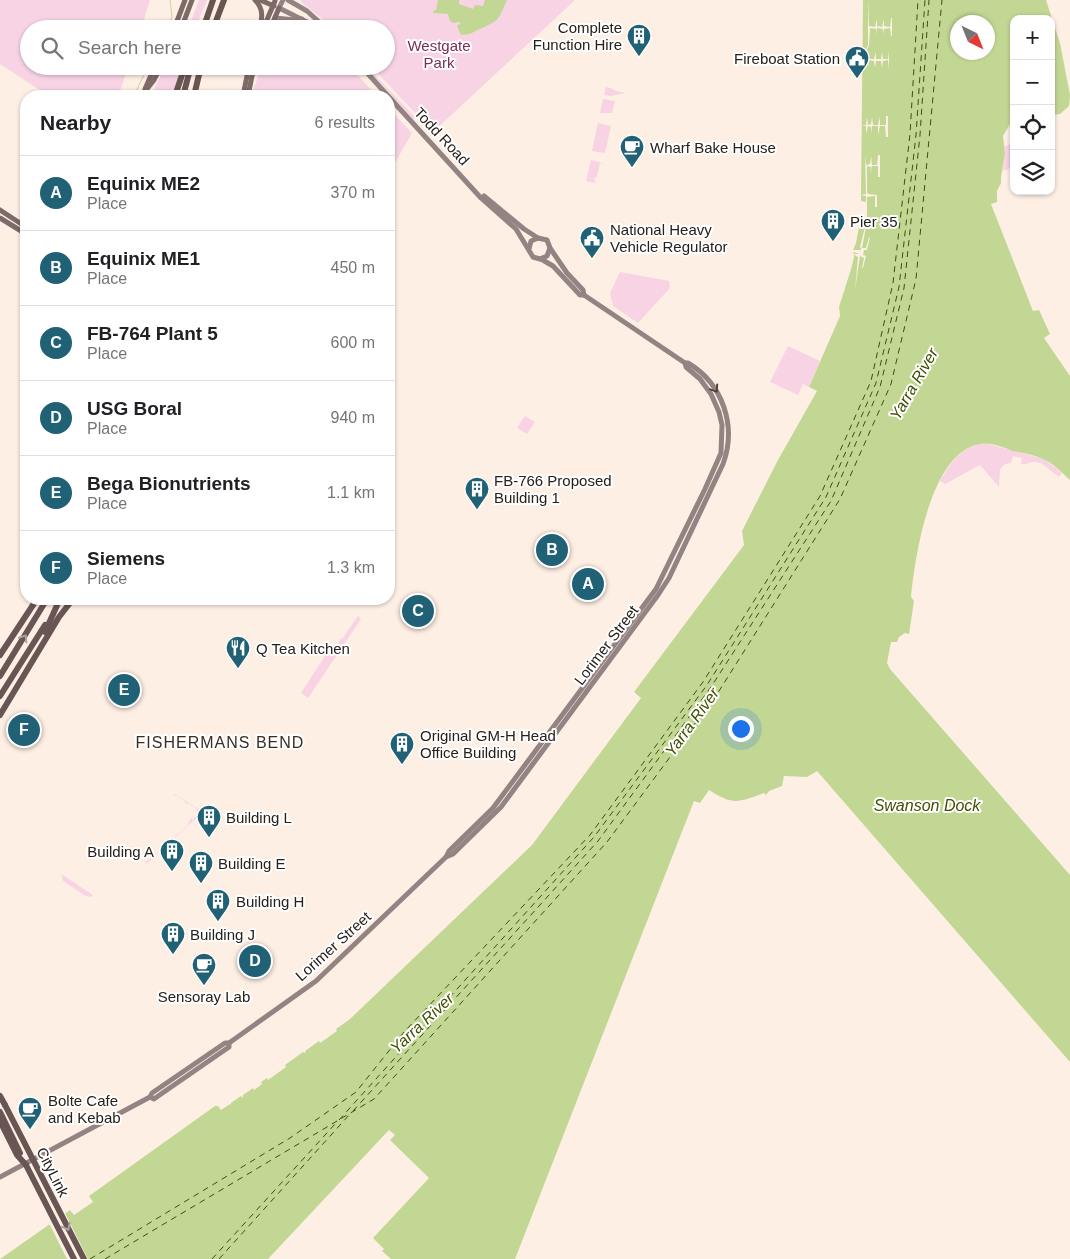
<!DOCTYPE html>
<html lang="en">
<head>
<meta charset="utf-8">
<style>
  body { margin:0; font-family:Helvetica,sans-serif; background:#f2f2f2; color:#202124 }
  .controls { position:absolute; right:15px; top:15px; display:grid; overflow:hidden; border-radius:10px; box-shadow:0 1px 4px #0004 }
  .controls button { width:45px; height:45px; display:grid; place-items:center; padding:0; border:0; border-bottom:1px solid #e0e0e0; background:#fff; color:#202124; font:25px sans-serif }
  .compass { position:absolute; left:950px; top:15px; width:45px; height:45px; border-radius:50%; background:#fff; box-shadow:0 1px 4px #0004; rotate:137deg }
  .you { position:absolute; left:740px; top:728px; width:18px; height:18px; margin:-12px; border:4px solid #fff; border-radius:50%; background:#1a73e8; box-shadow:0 0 0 8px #1a73e833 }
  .badge { display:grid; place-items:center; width:32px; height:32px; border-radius:50%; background:#206176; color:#fff; font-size:16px; font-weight:700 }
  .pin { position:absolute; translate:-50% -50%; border:2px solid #fff; box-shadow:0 1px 5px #0006 }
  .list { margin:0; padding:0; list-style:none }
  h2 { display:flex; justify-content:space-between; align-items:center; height:65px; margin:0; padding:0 20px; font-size:21px }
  h2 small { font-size:16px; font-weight:400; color:#757577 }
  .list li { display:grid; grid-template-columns:32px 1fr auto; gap:15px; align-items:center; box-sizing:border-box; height:75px; padding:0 20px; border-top:1px solid #e0e0e0 }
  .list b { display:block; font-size:19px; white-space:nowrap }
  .list p { margin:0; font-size:16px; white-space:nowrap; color:#757577 }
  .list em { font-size:16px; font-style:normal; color:#757577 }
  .icon { flex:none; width:28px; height:28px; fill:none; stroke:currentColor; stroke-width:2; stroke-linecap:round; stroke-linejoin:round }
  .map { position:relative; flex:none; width:1070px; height:1259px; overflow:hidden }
  .search { position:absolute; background:#fff; box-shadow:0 1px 4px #0004; left:20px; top:20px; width:375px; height:55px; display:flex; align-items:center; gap:12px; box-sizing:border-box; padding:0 18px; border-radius:28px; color:#757577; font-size:19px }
  .panel { position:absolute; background:#fff; box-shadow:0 1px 4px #0004; left:20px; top:90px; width:375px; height:515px; border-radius:20px }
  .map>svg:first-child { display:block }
  .green { fill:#f8d3e4 }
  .water { fill:#c3d794; fill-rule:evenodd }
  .pier { fill:#feefe4 }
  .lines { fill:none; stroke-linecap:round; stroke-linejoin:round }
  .stream { stroke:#c3d794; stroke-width:1 }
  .ferry { stroke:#405000; stroke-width:1; stroke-dasharray:6 5; stroke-linecap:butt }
  .secondary { stroke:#938483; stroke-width:5 }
  .primary { stroke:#7d6a69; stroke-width:5 }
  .motorway { stroke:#695554; stroke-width:6 }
  .motorway-bridge { stroke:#695554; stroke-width:6 }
  .oneway { stroke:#4d433f }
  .oneway2 { stroke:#aca2a1 }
  .labels { text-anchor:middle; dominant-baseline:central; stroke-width:4; stroke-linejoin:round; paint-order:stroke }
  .poi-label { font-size:15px; fill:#27201b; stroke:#fff; text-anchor:start }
  .park-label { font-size:15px; fill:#7b2c59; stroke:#fff }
  .street-label { font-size:15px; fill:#27201b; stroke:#fff }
  .water-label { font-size:16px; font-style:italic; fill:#405000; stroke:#fff }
  .neighbourhood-label { font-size:16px; letter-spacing:1px; fill:#3a2c22; stroke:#fff }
</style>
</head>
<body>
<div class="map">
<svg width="1070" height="1259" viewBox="0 0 1070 1259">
  <rect width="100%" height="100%" fill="#feefe4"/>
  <g class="green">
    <polygon points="0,0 150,0 141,29 29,29 29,66 129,66 118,96 49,96 0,64"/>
    <polygon points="199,0 207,0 195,29 188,29"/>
    <polygon points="301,0 575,0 433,132 371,66 386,66 386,29 335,29 301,2"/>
    <polygon points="165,66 175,66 179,78 172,96 151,96"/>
    <polygon points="262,66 349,66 377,96 251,96"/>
    <polygon points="369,70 370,70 417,119 413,119 371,73"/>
    <polygon points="606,87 613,89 613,90 625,93 611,96 604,95"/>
    <polygon points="603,99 615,101 612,113 600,113"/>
    <polygon points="389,109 412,133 389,173"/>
    <polygon points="598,123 611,126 605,153 592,151"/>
    <polygon points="1014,142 1014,162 1008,170 1003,170 1005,154 1004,147"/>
    <polygon points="591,160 602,163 603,164 603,165 600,163 597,176 594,179 596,183 586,181"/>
    <polygon points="620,272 669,281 670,288 638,323 613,306 610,293"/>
    <polygon points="788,346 820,361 809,387 803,384 798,395 770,382"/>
    <polygon points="525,416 535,422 527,434 517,428"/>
    <path d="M985,443L1044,459L1062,473L1059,477L1041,463L1033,462L1026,464H1021L1022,458L1013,456L1011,463L1005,464L1000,469L999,487L980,465L945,484L940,481C951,462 962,446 985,443Z"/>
    <polygon points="358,616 361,619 308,698 301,693 332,645 338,646 340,639 342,639"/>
    <polygon points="175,794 203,812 146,864 144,860 146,862 154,855 153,853 156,854 164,847 163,844 165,846 176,836 175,834 177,835 189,824 187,822 190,823 189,821 191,818 193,820 198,813 197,809 188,803 185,804 186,802 176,795 173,796"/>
    <polygon points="61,874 93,895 90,897 86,896 63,881"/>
  </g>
  <g class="water">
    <path d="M438,0H459V4L473,9L475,5L483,6L485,0H507C498,20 500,20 480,29C473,32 470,35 461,35L457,26L461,23L458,22L453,23L450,21L448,14L433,13V11L436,10Z"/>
    <path d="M863,0H1046L1060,43L1070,95L1069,106L1060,114L1051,115V19H1014V124H1010L1003,136L1005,154L1001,177V183L997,191V202L991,204L1033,311L1039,310L1050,334L1044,338L1070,376V480C1062,473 1053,463 1043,459C1034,455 1023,453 1013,451C1002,447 991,442 980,444C930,452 915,557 911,597L914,601L909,634L905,633L899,637L897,642H891L887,663L890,669L1070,875V1062L817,771L807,777L784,776L782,786L769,791L766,795L764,793C737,803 733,805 709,790L700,803L694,801L515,1259H391L382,1251L384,1249L373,1238L429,1178L390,1140L395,1135L389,1130L268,1259H0L70,1210L74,1215L93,1202L89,1196L215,1106H218L221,1110L230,1104L231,1105V1103L241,1096L243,1098V1095L253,1088L254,1090L262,1084L261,1082L267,1078L268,1080L286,1067L285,1065L303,1052L306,1053L305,1051L319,1041L320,1043L337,1031L336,1029L350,1019L532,845L641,698L634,692L744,545L742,531L778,460L817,391L809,387L840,316L839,307L851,269L854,257L853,250L856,243L860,221L866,222V202L861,201V195ZM958,22H988V52H958Z"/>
  </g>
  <g class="pier">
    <polygon points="868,0 869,26 875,27 877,19 877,26 882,27 884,19 884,26 890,27 891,18 892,18 892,36 891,36 890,28 884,29 883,35 883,29 877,28 876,35 876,29 870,28 869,46 866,51 866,58 868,58 869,52 869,59 874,59 876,52 876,59 881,59 882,52 883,59 888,59 889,51 889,69 888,60 883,61 882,68 881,61 876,61 875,68 874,61 869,60 869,68 868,61 862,60 865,59 865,51 868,46"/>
    <polygon points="886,116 888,116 888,137 886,137 885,126 880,126 878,135 878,126 872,126 871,134 871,127 868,126 866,134 866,126 861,126 866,125 867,117 868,125 871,124 872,117 873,125 878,125 880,117 880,125 886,125"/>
    <polygon points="865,155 866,165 870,164 871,156 872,165 877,165 878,155 880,155 880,177 878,177 878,166 872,166 870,175 871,167 867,166 867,192 868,194 877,195 877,207 875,207 875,196 867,197 867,222 862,248 866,248 869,237 870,237 867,250 864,250 863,255 866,256 863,268 862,268 864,258 860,256 855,290 858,257 853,254 860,254 853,252 853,250 861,250 861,248 860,247 865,227 859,225 864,225 866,222 866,196 861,195 866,194"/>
    <polygon points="64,1211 88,1259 67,1259 48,1221"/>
  </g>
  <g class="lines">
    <g class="stream">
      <polyline points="167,29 172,17 170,0"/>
      <polyline points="134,96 148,66"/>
    </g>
    <g class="ferry">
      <polyline points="353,1111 598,841 711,687 831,501 880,387 904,288 920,135 929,0"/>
      <polyline points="339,1120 594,837 707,685 826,497 876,383 899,287 916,135 925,0"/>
      <polyline points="90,1259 290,1138 356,1092 404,1032 590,835 703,682 820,496 871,381 893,283 910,134 918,0"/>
      <polyline points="105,1259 374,1099 607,842 719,691 840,499 891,384 916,279 942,0"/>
      <polyline points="212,1259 336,1123"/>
      <polyline points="219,1259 350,1114"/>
    </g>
    <g class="secondary">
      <polyline points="283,0 279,8 321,29"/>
      <polyline points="288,0 307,11 327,29"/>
      <polyline points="275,18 295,20 302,19"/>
      <polyline points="361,66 388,96"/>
      <polyline points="389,97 481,198 516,229 533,257 540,259 547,256 550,248 547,240 538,238 531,241 529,249"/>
      <polyline points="484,196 524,229 538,238"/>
      <polyline points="550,248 567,273 583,290 584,295"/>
      <polyline points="446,857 449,851 493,808 656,589 705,489 721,453 722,425 719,412 711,394 700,379 686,367 685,363 584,295 580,295 553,266 541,259"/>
      <path d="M150,1097L152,1093L225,1043H229L316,981L446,857L453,854L501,807L658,595L669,578L723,464C737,426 723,384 688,363H685"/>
      <polyline points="0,1177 150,1097 154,1099 161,1094 229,1047 229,1043"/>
    </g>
    <g class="primary">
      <path d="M255,0C264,9 262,18 260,29"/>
      <polyline points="260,0 274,6"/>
      <polyline points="174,29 185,0"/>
      <polyline points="181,29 192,0"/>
      <polyline points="263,29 275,1"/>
      <polyline points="270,29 279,8"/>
      <polyline points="145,89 155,66"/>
      <polyline points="143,94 154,80 161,66"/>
      <polyline points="243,96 249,66"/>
      <polyline points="248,96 254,66"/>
      <polyline points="0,210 26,227"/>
      <polyline points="0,218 26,234"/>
    </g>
    <g class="motorway">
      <polyline points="203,29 213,0"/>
      <polyline points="213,29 224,0"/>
      <polyline points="175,96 185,66"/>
      <polyline points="183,96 191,66"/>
      <polyline points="194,96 201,66"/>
      <polyline points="45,632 59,601"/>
      <polyline points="0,655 37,599"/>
      <polyline points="0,676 47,599"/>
      <polyline points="0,696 45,625"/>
      <polyline points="0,715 59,617 73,599"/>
      <polyline points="0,1096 5,1105"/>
      <polyline points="0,1112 20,1153"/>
      <polyline points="26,1165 74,1259"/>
    </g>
    <g class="motorway-bridge">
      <polyline points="5,1105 84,1259"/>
      <polyline points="0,1121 17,1155 26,1165"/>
    </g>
  </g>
  <defs><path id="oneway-chevron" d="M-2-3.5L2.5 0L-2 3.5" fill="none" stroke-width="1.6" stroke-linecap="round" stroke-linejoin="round" transform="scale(1.25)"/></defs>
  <use class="oneway" href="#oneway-chevron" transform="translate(715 389) rotate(56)"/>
  <g class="oneway2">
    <use href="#oneway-chevron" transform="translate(24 638) rotate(-58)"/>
    <use href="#oneway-chevron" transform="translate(67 1227) rotate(63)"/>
  </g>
  <defs>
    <symbol id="building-pin" viewBox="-11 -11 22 30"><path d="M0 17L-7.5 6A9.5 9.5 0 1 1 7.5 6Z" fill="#206176" stroke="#fff"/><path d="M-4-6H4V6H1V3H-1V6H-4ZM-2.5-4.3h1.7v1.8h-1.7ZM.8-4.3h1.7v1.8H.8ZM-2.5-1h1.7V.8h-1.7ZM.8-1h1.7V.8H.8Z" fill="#fff"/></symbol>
    <symbol id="civic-pin" viewBox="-11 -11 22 30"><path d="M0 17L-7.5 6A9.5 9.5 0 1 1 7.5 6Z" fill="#206176" stroke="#fff"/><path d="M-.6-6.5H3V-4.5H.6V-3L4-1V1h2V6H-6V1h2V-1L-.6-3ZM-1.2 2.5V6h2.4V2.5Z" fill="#fff"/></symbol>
    <symbol id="cafe-pin" viewBox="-11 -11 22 30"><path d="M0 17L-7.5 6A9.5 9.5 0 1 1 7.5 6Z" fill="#206176" stroke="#fff"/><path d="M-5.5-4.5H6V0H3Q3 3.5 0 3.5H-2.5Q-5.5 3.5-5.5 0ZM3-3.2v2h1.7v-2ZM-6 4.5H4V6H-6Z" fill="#fff"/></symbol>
    <symbol id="restaurant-pin" viewBox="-11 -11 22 30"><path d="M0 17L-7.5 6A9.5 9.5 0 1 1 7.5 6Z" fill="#206176" stroke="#fff"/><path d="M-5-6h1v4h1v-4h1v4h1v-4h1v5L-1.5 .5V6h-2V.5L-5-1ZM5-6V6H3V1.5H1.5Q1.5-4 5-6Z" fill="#fff"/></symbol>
  </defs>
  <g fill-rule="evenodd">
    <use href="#building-pin" x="625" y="22" width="28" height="38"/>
    <use href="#civic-pin" x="843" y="44" width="28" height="38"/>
    <use href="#cafe-pin" x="618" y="133" width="28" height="38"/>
    <use href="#building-pin" x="819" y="207" width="28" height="38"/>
    <use href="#civic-pin" x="578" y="224" width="28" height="38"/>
    <use href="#building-pin" x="463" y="475" width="28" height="38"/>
    <use href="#restaurant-pin" x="224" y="634" width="28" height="38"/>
    <use href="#building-pin" x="388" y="730" width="28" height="38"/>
    <use href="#building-pin" x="195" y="803" width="28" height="38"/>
    <use href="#building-pin" x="158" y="837" width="28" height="38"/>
    <use href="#building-pin" x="187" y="849" width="28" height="38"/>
    <use href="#building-pin" x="204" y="887" width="28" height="38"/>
    <use href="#building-pin" x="159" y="920" width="28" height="38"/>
    <use href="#cafe-pin" x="190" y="951" width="28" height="38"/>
    <use href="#cafe-pin" x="16" y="1095" width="28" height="38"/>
  </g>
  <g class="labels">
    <g class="poi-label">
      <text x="622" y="27" text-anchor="end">Complete<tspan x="622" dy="17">Function Hire</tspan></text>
      <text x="840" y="58" text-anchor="end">Fireboat Station</text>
      <text x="650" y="147">Wharf Bake House</text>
      <text x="850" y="221">Pier 35</text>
      <text x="610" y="229">National Heavy<tspan x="610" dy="17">Vehicle Regulator</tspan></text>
      <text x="494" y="480">FB-766 Proposed<tspan x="494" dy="17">Building 1</tspan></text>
      <text x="256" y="648">Q Tea Kitchen</text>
      <text x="420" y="735">Original GM-H Head<tspan x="420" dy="17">Office Building</tspan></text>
      <text x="226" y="817">Building L</text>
      <text x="154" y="851" text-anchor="end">Building A</text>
      <text x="218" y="863">Building E</text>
      <text x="236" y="901">Building H</text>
      <text x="190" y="934">Building J</text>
      <text x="204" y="996" text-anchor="middle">Sensoray Lab</text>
      <text x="48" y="1100">Bolte Cafe<tspan x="48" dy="17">and Kebab</tspan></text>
    </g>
    <g class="park-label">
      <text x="439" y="45">Westgate<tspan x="439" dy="17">Park</tspan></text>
    </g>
    <g class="street-label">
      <text transform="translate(442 136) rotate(47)">Todd Road</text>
      <text transform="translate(606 645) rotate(-53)">Lorimer Street</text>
      <text transform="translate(333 946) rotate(-42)">Lorimer Street</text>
      <text transform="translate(53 1172) rotate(63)">CityLink</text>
    </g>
    <g class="water-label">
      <text transform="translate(914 384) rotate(-60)">Yarra River</text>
      <text transform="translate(692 722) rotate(-54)">Yarra River</text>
      <text x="927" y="805">Swanson Dock</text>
      <text transform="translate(422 1023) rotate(-43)">Yarra River</text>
    </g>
    <g class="neighbourhood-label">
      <text x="220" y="742">FISHERMANS BEND</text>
    </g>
  </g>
</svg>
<div class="controls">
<button>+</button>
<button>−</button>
<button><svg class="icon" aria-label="locate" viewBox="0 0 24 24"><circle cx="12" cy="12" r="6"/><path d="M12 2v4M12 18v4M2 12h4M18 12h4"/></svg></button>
<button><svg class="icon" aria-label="layers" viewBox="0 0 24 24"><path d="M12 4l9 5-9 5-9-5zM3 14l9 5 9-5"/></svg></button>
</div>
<svg class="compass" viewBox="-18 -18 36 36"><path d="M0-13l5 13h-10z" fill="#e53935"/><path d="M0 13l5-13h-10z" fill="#757577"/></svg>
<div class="you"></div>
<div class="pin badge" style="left:588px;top:584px">A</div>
<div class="pin badge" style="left:552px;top:550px">B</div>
<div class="pin badge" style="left:418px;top:611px">C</div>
<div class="pin badge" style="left:255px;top:961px">D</div>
<div class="pin badge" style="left:124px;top:690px">E</div>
<div class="pin badge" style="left:24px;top:730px">F</div>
<div class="search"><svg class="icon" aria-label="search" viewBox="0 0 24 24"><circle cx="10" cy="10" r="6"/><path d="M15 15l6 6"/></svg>Search here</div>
<section class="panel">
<h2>Nearby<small>6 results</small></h2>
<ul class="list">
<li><span class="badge">A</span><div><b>Equinix ME2</b><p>Place</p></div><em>370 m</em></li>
<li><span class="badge">B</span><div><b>Equinix ME1</b><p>Place</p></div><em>450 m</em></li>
<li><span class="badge">C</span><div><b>FB-764 Plant 5</b><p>Place</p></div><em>600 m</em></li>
<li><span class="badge">D</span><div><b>USG Boral</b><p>Place</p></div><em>940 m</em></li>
<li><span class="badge">E</span><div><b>Bega Bionutrients</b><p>Place</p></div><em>1.1 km</em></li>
<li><span class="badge">F</span><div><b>Siemens</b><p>Place</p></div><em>1.3 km</em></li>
</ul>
</section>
</div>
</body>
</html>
